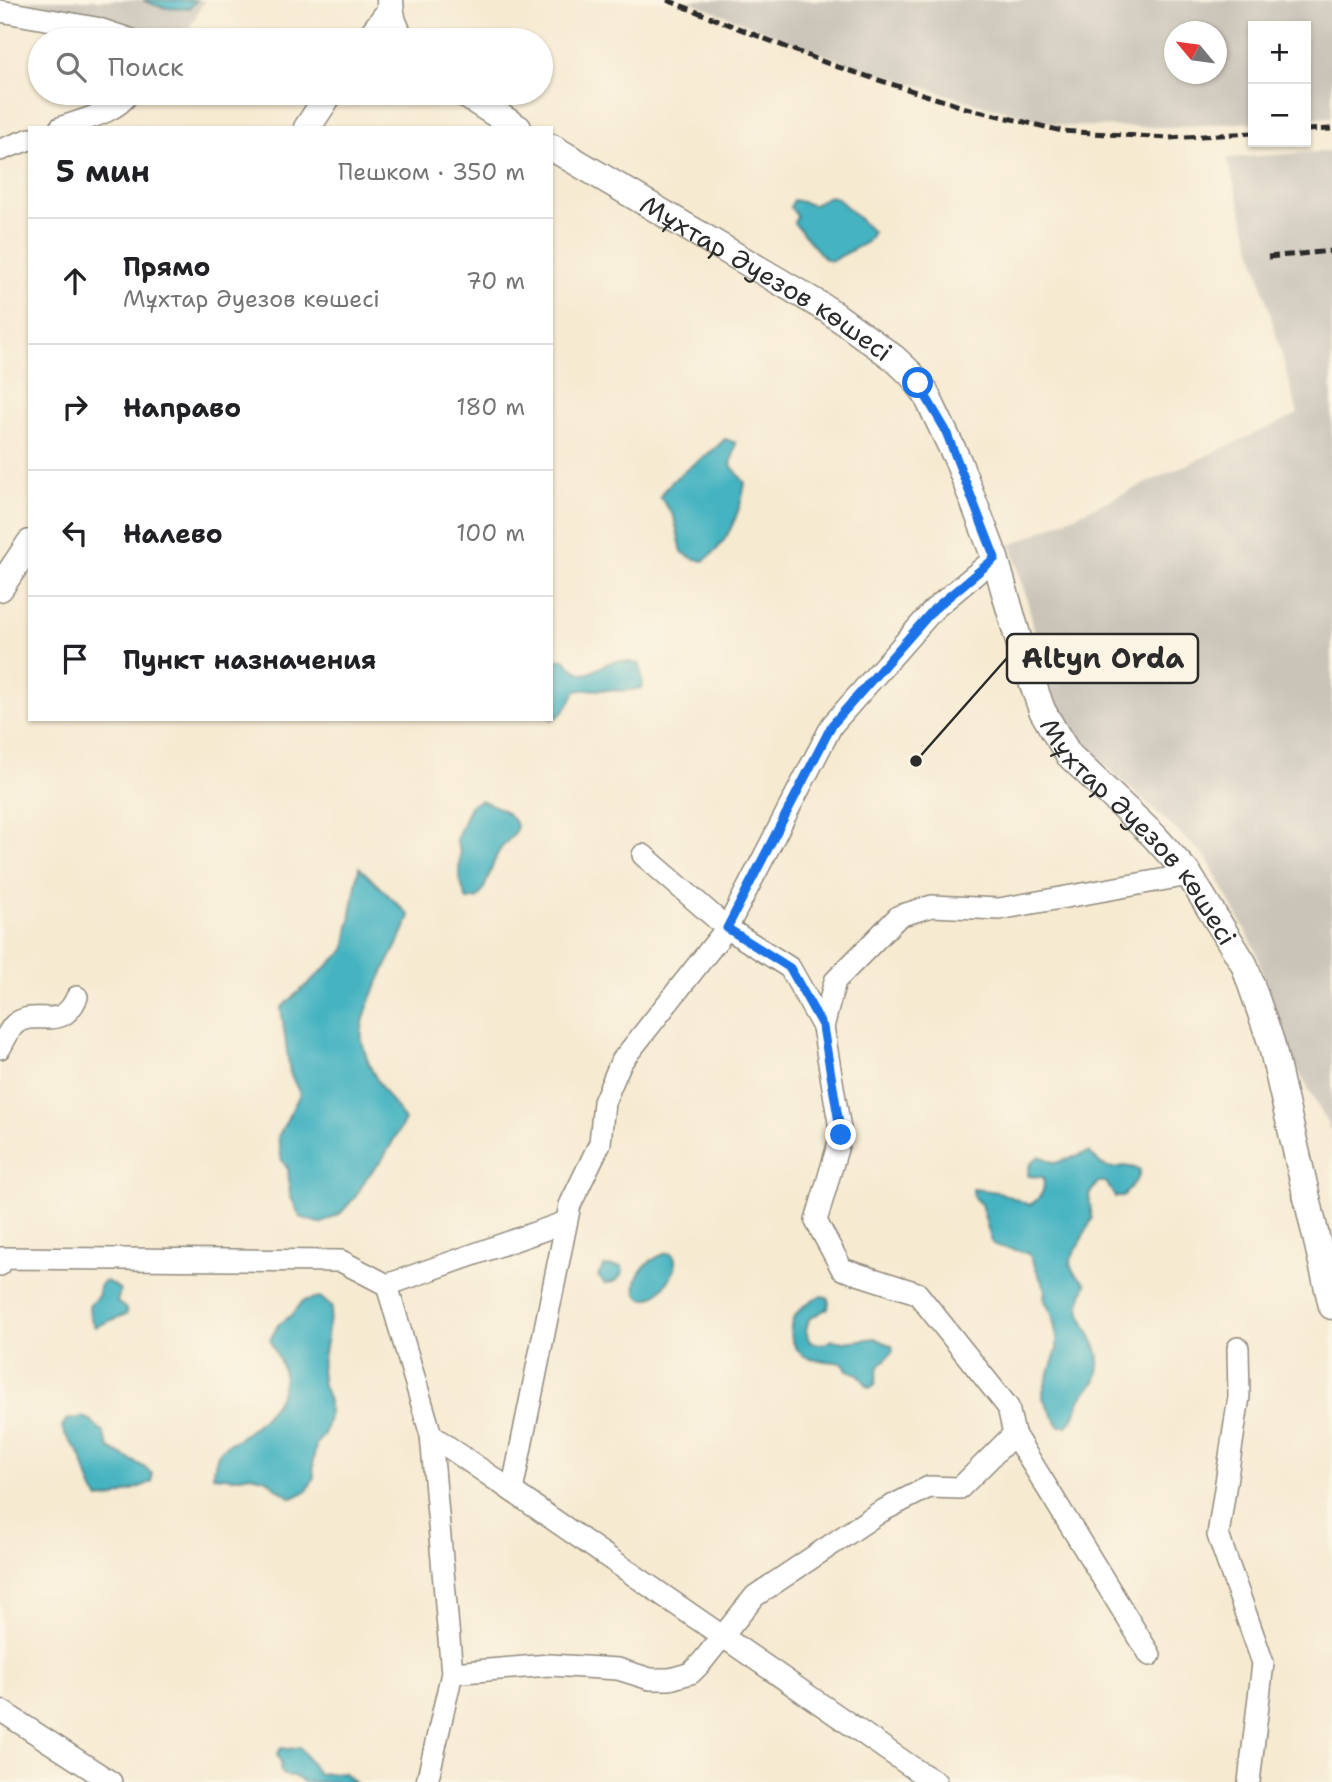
<!DOCTYPE html>
<html lang="ru">
<head>
<meta charset="utf-8">
<style>
  body { margin:0; font-family:"Shantell Sans",sans-serif; background:#f6f6f6; color:#202124 }
  .controls { position:absolute; right:21px; top:21px; display:grid; overflow:hidden; border-radius:0px; box-shadow:0 2px 5px #0004 }
  .controls button { width:63px; height:63px; display:grid; place-items:center; padding:0; border:0; border-bottom:2px solid #e0e0e0; background:#fff; color:#202124; font:35px sans-serif }
  .compass { position:absolute; left:1164px; top:21px; width:63px; height:63px; border-radius:50%; background:#fff; box-shadow:0 2px 5px #0004; rotate:299deg }
  .stop { position:absolute; width:21px; height:21px; margin:-16px; border:5px solid #1a73e8; border-radius:50%; background:#fff }
  .stop.end { background:#1a73e8; border-color:#fff; box-shadow:0 2px 7px #0008 }
  .list { margin:0; padding:0; list-style:none }
  h2 { display:flex; justify-content:space-between; align-items:center; height:91px; margin:0; padding:0 28px; font-size:30px }
  h2 small { font-size:23px; font-weight:400; color:#757577 }
  .list li { display:grid; grid-template-columns:46px 1fr auto; gap:21px; align-items:center; box-sizing:border-box; height:126px; padding:0 28px; border-top:2px solid #e0e0e0 }
  .list b { display:block; font-size:26px; white-space:nowrap }
  .list p { margin:0; font-size:23px; white-space:nowrap; color:#757577 }
  .list em { font-size:23px; font-style:normal; color:#757577 }
  .icon { flex:none; width:38px; height:38px; fill:none; stroke:currentColor; stroke-width:2; stroke-linecap:round; stroke-linejoin:round }
  .map { position:relative; flex:none; width:1332px; height:1782px; overflow:hidden }
  .search { position:absolute; background:#fff; box-shadow:0 2px 5px #0004; left:28px; top:28px; width:525px; height:77px; display:flex; align-items:center; gap:18px; box-sizing:border-box; padding:0 24px; border-radius:38px; color:#757577; font-size:26px }
  .panel { position:absolute; background:#fff; box-shadow:0 2px 5px #0004; left:28px; top:126px; width:525px; height:595px; border-radius:0px }
  .map>svg:first-child { display:block }
  .industrial { fill:#c9c3b8; fill-rule:evenodd }
  .water { fill:#45b3c1; stroke:#386f76; stroke-width:2 }
  .lines { fill:none; stroke-linecap:round; stroke-linejoin:round }
  .minor-casing { stroke:#908a7e; stroke-width:24 }
  .tertiary-casing { stroke:#908a7e; stroke-width:29 }
  .minor { stroke:#fff; stroke-width:21 }
  .tertiary { stroke:#fff; stroke-width:26 }
  .rail { stroke:#2b2b2b; stroke-width:5; stroke-dasharray:10 5; stroke-linecap:butt }
  .route { stroke:#1a73e8; stroke-width:9 }
  .labels { text-anchor:middle; dominant-baseline:central; stroke-width:5; stroke-linejoin:round; paint-order:stroke }
  .street-label { font-size:26px; fill:#2b2b2b; stroke:#fcf5e5 }
  .leader { fill:none; stroke:#2b2b2b; stroke-width:2.5 }
  .callout-dot { fill:#2b2b2b; stroke:#fcf5e5; stroke-width:2.5 }
  .callout { fill:#fcf5e5; stroke:#2b2b2b; stroke-width:2.5 }
  .callout-label { font-size:28px; text-anchor:middle; font-weight:bold; fill:#2b2b2b }
</style>
</head>
<body>
<div class="map">
<svg width="1332" height="1782" viewBox="0 0 1332 1782">
  <rect width="100%" height="100%" fill="#fcf5e5"/>
  <filter id="ink" filterUnits="userSpaceOnUse"><feTurbulence type="fractalNoise" baseFrequency=".0143" numOctaves="2"/><feDisplacementMap in="SourceGraphic" scale="14" xChannelSelector="R" yChannelSelector="G"/><feConvolveMatrix kernelMatrix="1 2 1 2 8 2 1 2 1" color-interpolation-filters="sRGB"/></filter>
  <filter id="wash" filterUnits="userSpaceOnUse"><feTurbulence type="fractalNoise" baseFrequency=".00686" numOctaves="4" result="noise"/><feDisplacementMap in="SourceGraphic" scale="28" xChannelSelector="R" yChannelSelector="G"/><feGaussianBlur stdDeviation="1.57" result="paint"/><feColorMatrix in="noise" values="0 0 0 0 0 0 0 0 0 0 0 0 0 0 0 0 0 1.4 0 .05"/><feComposite in="paint" operator="in"/></filter>
  <g filter="url(#wash)">
    <rect width="100%" height="100%" fill="#f6ead1"/>
    <g class="industrial">
      <polygon points="21,0 204,0 184,40 100,17"/>
      <path d="M687,0H1332V117L1306,118V26H1253V122L1170,127L1064,126L968,101L832,58ZM1174,32H1216V74H1174Z"/>
      <polygon points="1332,151 1332,1132 1283,1043 1255,948 1206,857 1076,739 1062,722 1047,684 1029,607 1011,545 1298,414 1227,158"/>
    </g>
    <g class="water">
      <path d="M143,0H196L190,8C172,10 160,8 143,0Z"/>
      <polygon points="829,196 837,198 873,232 867,242 832,261 825,259 794,223 797,216 790,207 794,200 813,205"/>
      <path d="M725,439L736,443L731,465L745,483C741,510 727,547 703,561L692,558L682,552L674,517L660,497C675,471 705,461 725,439Z"/>
      <path d="M564,659C590,690 592,663 618,661C625,661 633,663 640,664L643,687C624,695 599,686 576,691C570,701 564,717 551,719V661Z"/>
      <path d="M481,800C497,807 510,810 517,827C511,842 503,842 497,855C490,870 488,885 478,898L467,900L459,878L460,852L456,840L470,806Z"/>
      <path d="M359,867L410,916C399,948 357,1010 362,1040C367,1071 387,1096 405,1120L382,1160L367,1177L356,1196L341,1213L321,1224L300,1217L290,1195L288,1168L282,1161L278,1137L300,1094L290,1073L281,1008L345,950Z"/>
      <path d="M1089,1152C1115,1182 1113,1158 1140,1170L1138,1178L1123,1197H1115L1106,1182H1098L1089,1195L1092,1219L1072,1257L1070,1265L1074,1272L1086,1284C1084,1291 1080,1298 1080,1305C1081,1333 1108,1345 1096,1379C1093,1386 1086,1391 1082,1397C1075,1407 1077,1417 1067,1426H1059L1043,1398V1391L1057,1349V1338L1052,1314L1044,1299L1045,1289L1030,1255C1017,1248 1003,1250 992,1243L981,1204L974,1198L973,1189L999,1192L1029,1205C1041,1199 1046,1190 1043,1177L1028,1176C1028,1166 1031,1161 1040,1156L1055,1163Z"/>
      <path d="M667,1253L673,1254C678,1264 675,1271 669,1280C636,1329 615,1270 667,1253Z"/>
      <polygon points="604,1266 622,1267 623,1273 616,1281 605,1284 598,1276"/>
      <path d="M106,1281L117,1287L120,1291L117,1302L126,1309L127,1314L95,1327L90,1317L89,1306L99,1295C98,1287 99,1284 106,1281Z"/>
      <path d="M820,1296L827,1297L829,1302L828,1308L809,1319L806,1330L809,1341C817,1345 825,1345 832,1340L844,1342L875,1338L892,1346L893,1351L878,1368L875,1385L869,1388L858,1374L847,1370L844,1364C833,1360 821,1362 811,1359C802,1356 798,1352 794,1344C783,1321 801,1305 820,1296Z"/>
      <path d="M320,1297L332,1307L321,1370L323,1385L329,1401V1417L325,1432L316,1445L313,1461L314,1477L307,1491L292,1498L279,1490L267,1479L251,1475L234,1478L213,1476C215,1465 216,1453 225,1446C229,1443 235,1441 239,1438C258,1425 287,1399 284,1375C283,1364 274,1351 270,1340L278,1325L292,1315L303,1301Z"/>
      <path d="M82,1417L90,1420L103,1432L109,1448L146,1468L152,1474V1482L115,1497L99,1499C87,1486 87,1466 78,1451C72,1443 64,1437 62,1427L66,1420Z"/>
      <polygon points="300,1747 318,1774 343,1772 354,1782 304,1782 293,1776 284,1775 280,1769 281,1762 277,1755 281,1748 289,1749"/>
    </g>
  </g>
  <g filter="url(#ink)">
    <g class="lines">
      <defs>
        <g id="minor">
          <polyline points="0,11 96,28 132,40"/>
          <path d="M60,128C83,119 115,114 129,93"/>
          <polyline points="0,150 30,139"/>
          <polyline points="643,855 727,928 790,968 823,1027 841,1135 816,1221 842,1269 917,1293 1008,1407 1014,1434 1150,1655"/>
          <polyline points="823,1027 835,981 899,916 932,906 999,909 1189,875"/>
          <path d="M0,1048C4,1042 9,1029 15,1024C37,1007 61,1034 77,997"/>
          <polyline points="0,1265 2,1258 341,1261 387,1285 431,1435 452,1673 427,1782"/>
          <polyline points="387,1285 566,1222"/>
          <polyline points="1238,1348 1239,1397 1218,1535 1263,1663 1249,1782"/>
          <polyline points="431,1435 916,1770 936,1782"/>
          <polyline points="512,1491 570,1205 600,1143 604,1102 621,1062 727,928 832,725 934,609 995,558"/>
          <polyline points="452,1673 549,1665 618,1669 650,1679 670,1679 691,1673 701,1663 755,1596 880,1512 929,1487 960,1488 1014,1434"/>
          <polyline points="0,1710 111,1782"/>
        </g>
        <g id="tertiary">
          <path d="M390,0C390,15 394,29 403,40"/>
          <polyline points="368,40 390,11"/>
          <polyline points="463,93 518,128"/>
          <polyline points="307,128 330,93"/>
          <path id="s1" d="M551,147L828,310L894,358L911,374L925,392L958,461L995,558L1024,659L1042,710L1054,731L1069,755L1154,836L1189,875L1244,964L1271,1042L1332,1306"/>
          <polyline points="0,588 30,543"/>
        </g>
      </defs>
      <use href="#minor" class="minor-casing"/>
      <use href="#tertiary" class="tertiary-casing"/>
      <use href="#minor" class="minor"/>
      <use href="#tertiary" class="tertiary"/>
      <g class="rail">
        <polyline points="667,0 829,64 966,108 1062,131 1168,138 1253,133"/>
        <polyline points="1306,130 1332,129"/>
        <polyline points="1268,257 1332,251"/>
      </g>
    </g>
  </g>
  <g class="lines" filter="url(#ink)">
    <polyline class="route" points="841,1135 823,1027 790,968 727,928 832,725 934,609 995,558 945,429 918,383"/>
  </g>
  <g class="labels">
    <g class="street-label">
      <text stroke="none"><textPath href="#s1" startOffset="252">Мұхтар Әуезов көшесі</textPath></text>
      <text stroke="none"><textPath href="#s1" startOffset="945">Мұхтар Әуезов көшесі</textPath></text>
    </g>
  </g>
  <path class="leader" d="M916 761L1007 658"/>
  <circle class="callout-dot" cx="916" cy="761" r="7"/>
  <rect class="callout" x="1007" y="634" width="191" height="49" rx="7"/>
  <g class="callout-label">
    <text x="1103" y="668">Altyn Orda</text>
  </g>
</svg>
<div class="controls">
<button>+</button>
<button>−</button>
</div>
<svg class="compass" viewBox="-18 -18 36 36"><path d="M0-13l5 13h-10z" fill="#e53935"/><path d="M0 13l5-13h-10z" fill="#757577"/></svg>
<div class="stop" style="left:918px;top:383px"></div>
<div class="stop end" style="left:841px;top:1135px"></div>
<div class="search"><svg class="icon" aria-label="search" viewBox="0 0 24 24"><circle cx="10" cy="10" r="6"/><path d="M15 15l6 6"/></svg>Поиск</div>
<section class="panel">
<h2>5 мин<small>Пешком · 350 m</small></h2>
<ul class="list">
<li><svg class="icon" aria-label="ahead" viewBox="0 0 24 24"><path d="M12 20V5M6 11l6-6 6 6"/></svg><div><b>Прямо</b><p>Мұхтар Әуезов көшесі</p></div><em>70 m</em></li>
<li><svg class="icon" aria-label="right" viewBox="0 0 24 24"><path d="M7 20v-9h11M14 6l5 5-5 5"/></svg><div><b>Направо</b></div><em>180 m</em></li>
<li><svg class="icon" aria-label="left" viewBox="0 0 24 24"><path d="M17 20v-9H6M10 6l-5 5 5 5"/></svg><div><b>Налево</b></div><em>100 m</em></li>
<li><svg class="icon" aria-label="arrive" viewBox="0 0 24 24"><path d="M6 21V4h12l-3 4 3 4H6"/></svg><div><b>Пункт назначения</b></div></li>
</ul>
</section>
</div>
</body>
</html>
